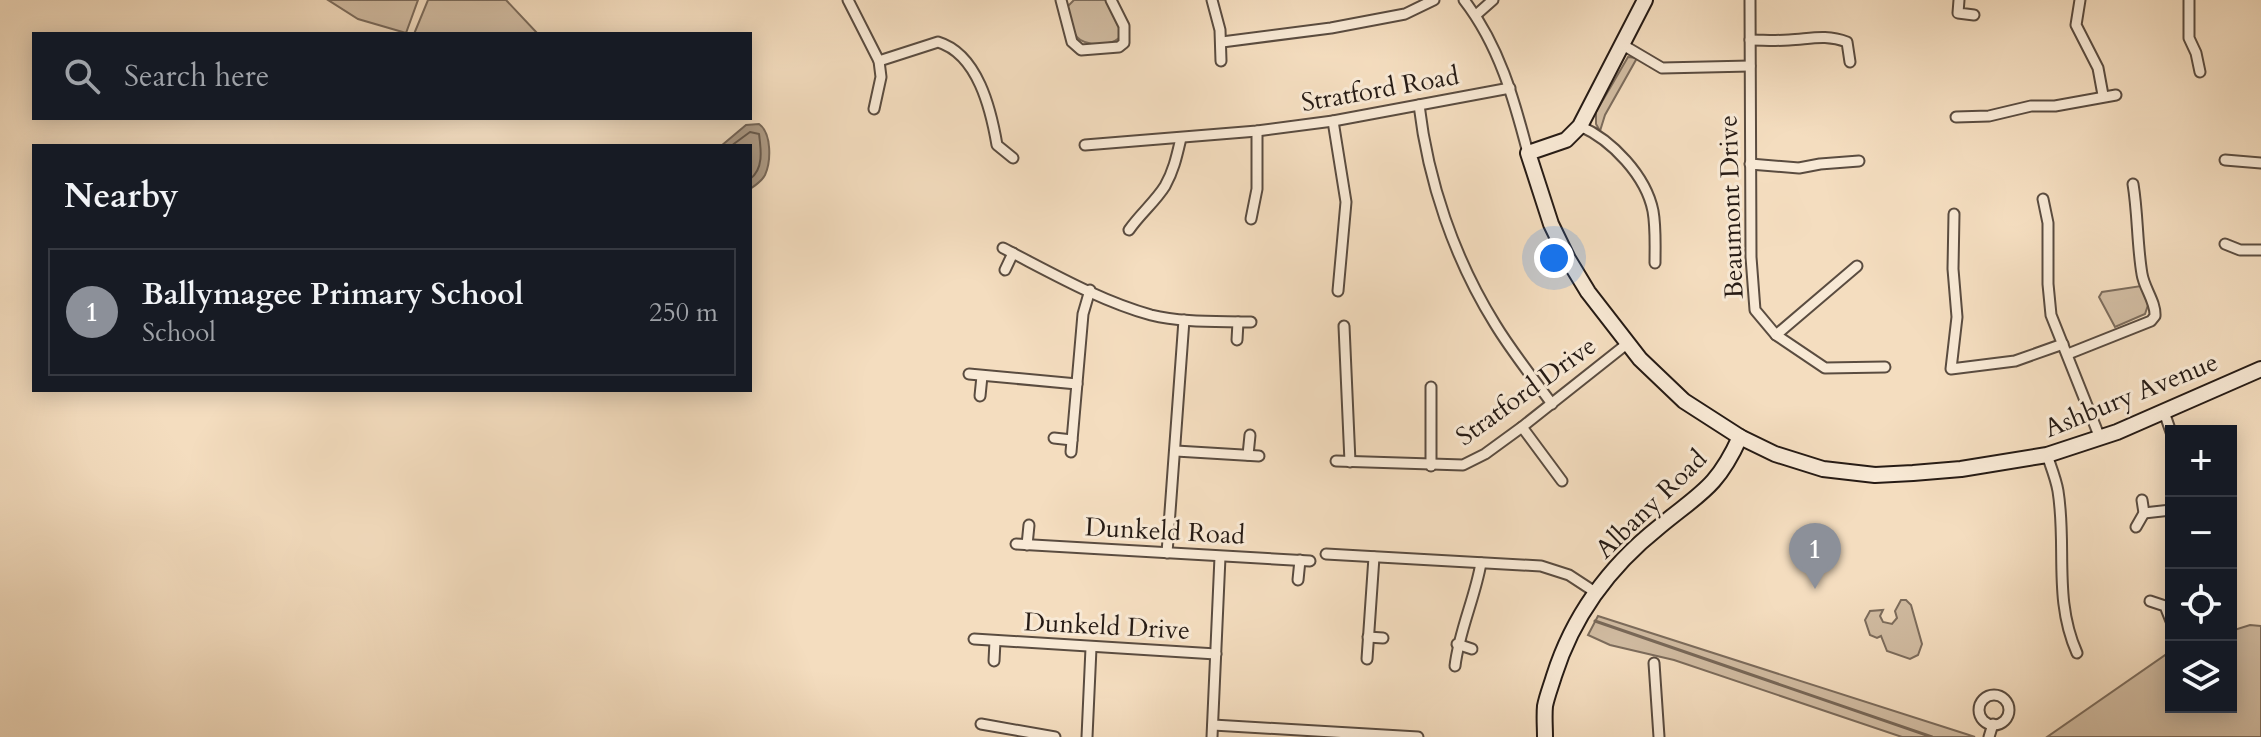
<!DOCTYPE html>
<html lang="en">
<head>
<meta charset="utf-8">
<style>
  body { margin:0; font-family:Cardo,serif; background:#20242c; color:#f1f3f6 }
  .controls { position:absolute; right:24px; bottom:24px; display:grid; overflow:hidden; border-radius:0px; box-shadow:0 4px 20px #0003 }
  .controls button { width:72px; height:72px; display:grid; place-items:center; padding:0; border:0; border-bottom:2px solid #363941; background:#171b24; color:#f1f3f6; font:40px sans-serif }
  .you { position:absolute; left:1554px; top:258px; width:28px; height:28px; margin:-20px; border:6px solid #fff; border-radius:50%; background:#1a73e8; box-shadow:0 0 0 12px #1a73e833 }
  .badge { display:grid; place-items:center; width:52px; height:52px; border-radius:50%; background:#8c9099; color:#fff; font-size:26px; font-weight:700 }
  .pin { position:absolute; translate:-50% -66px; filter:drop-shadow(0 2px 4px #0008) }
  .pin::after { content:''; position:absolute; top:42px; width:28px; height:24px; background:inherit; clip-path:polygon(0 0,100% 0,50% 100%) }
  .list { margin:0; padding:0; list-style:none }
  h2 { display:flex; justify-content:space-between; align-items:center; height:104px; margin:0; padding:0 32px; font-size:34px }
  h2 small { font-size:26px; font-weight:400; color:#9ea1a6 }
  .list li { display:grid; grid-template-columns:52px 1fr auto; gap:24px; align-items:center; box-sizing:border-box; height:128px; margin:0 16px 16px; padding:0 16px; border:2px solid #363941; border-radius:0px }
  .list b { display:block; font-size:30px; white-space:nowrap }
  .list p { margin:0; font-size:26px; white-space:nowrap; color:#9ea1a6 }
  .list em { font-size:26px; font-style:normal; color:#9ea1a6 }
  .icon { flex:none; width:44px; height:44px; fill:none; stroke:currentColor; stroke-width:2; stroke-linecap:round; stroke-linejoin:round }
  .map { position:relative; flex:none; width:2261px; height:737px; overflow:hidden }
  .search { position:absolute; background:#171b24; box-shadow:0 4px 20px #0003; left:32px; top:32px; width:720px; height:88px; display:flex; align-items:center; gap:20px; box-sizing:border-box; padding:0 28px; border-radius:0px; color:#9ea1a6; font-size:30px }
  .panel { position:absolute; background:#171b24; box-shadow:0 4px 20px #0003; left:32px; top:144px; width:720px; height:248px; border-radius:0px }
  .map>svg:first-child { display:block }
  .green { fill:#d1bca2; stroke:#7c6c5c; stroke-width:2 }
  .water { fill:#ae9b85; stroke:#786858; stroke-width:2 }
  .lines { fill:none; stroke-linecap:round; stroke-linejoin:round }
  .shore { stroke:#6a5b4d; stroke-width:2 }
  .stream { stroke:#786858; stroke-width:3 }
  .street-casing { stroke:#5a4c40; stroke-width:13 }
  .secondary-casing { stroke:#261b15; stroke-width:18 }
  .street { stroke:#f8e9d5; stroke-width:9 }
  .secondary { stroke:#f8e9d5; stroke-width:14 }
  .labels { text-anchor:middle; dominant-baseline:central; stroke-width:6; stroke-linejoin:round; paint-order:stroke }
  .street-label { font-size:26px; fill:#261b15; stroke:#f8e9d5 }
</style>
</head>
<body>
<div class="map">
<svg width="2261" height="737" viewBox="0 0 2261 737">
  <rect width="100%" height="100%" fill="#f4ddbf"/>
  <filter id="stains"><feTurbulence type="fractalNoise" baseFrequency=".0025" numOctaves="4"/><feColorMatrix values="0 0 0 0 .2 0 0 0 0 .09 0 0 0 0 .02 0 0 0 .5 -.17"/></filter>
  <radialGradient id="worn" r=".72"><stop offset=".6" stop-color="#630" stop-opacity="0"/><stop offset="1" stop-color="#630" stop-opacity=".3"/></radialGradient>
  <g class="green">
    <polygon points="328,0 418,0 406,33 358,19"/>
    <polygon points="428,0 506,0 538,34 414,34"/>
    <path d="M1074,0H1106L1120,30L1119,38C1113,43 1109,43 1101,44C1072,45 1073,31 1067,7Z"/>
    <polygon points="1628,57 1637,58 1605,115 1600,131 1596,124 1596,112"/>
    <polygon points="2141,286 2148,305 2145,314 2115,327 2099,297 2102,292"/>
    <polygon points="1901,600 1906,600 1911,605 1922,644 1918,655 1910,659 1887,651 1881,636 1877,638 1870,635 1865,620 1870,611 1883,610 1880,616 1883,622 1892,624 1897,618 1895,611"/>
    <polygon points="1598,616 1966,734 1975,737 1902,737 1674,660 1610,645 1588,635"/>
    <polygon points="2250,625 2261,626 2261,737 2047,737 2171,651 2171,707 2231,707 2231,631"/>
  </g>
  <path class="water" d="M759,124C772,133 771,162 765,175C762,181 756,185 750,189V146H721L746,125Z"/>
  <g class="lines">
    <path class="shore" d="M731,146L750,132L759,134C761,149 764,169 750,179"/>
    <polyline class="stream" points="1595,621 1932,737"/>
    <defs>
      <g id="street">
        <polyline points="848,0 879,61 881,77 874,109"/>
        <polyline points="1061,0 1072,42 1081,50 1119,47 1124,43 1124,26 1111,0"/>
        <polyline points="1212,0 1220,30 1221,61"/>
        <path d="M1464,0C1499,45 1514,99 1528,153"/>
        <polyline points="1750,0 1751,257 1755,310 1776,335 1825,368 1885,367"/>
        <polyline points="1959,0 1958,13 1974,15"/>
        <polyline points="2080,0 2076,25 2098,68 2103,95"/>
        <polyline points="2189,0 2189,38 2196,53 2200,72"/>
        <polyline points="1476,15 1493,0"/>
        <path d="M1750,40C1763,40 1776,41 1789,40C1810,39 1826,34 1847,42L1850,62"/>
        <polyline points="1222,42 1331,28 1405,14 1434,0"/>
        <polyline points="1623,45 1662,68 1750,66"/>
        <path d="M879,61L938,42C978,54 991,110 997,145L1013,158"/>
        <path d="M1419,105C1428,181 1454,258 1495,324C1512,352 1533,378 1552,404"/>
        <polyline points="1956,117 1989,116 2031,106 2055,106 2116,95"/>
        <polyline points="1333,121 1346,202 1338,291"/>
        <path d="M1580,126C1612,140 1646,176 1653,211C1656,228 1655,246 1655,263"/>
        <polyline points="1085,145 1257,131 1333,121 1510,88"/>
        <polyline points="2225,160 2261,163"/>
        <polyline points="1750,164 1799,168 1820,164 1859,161"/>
        <polyline points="2043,199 2048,223 2048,284 2051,315 2100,438"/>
        <polyline points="1954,214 1953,269 1957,317 1951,369 2015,361 2063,344"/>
        <polyline points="1251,219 1257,189 1257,131"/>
        <path d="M1129,230C1140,214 1155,202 1165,186C1174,170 1177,155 1181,138"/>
        <polyline points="2225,244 2240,250 2261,250"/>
        <path d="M1003,248C1050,272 1100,301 1151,315C1183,323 1218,321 1251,322"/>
        <polyline points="1005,270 1013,253"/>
        <polyline points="1344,326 1350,462"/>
        <polyline points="1776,335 1857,266"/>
        <polyline points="1237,340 1238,322"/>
        <path d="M2068,354L2151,321L2155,316C2156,302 2144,288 2142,274C2137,245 2138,214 2133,184"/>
        <polyline points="969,374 1077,384"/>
        <polyline points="980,396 982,376"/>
        <polyline points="2164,412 2171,432"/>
        <polyline points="1522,427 1562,481"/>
        <polyline points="1054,438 1072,440"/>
        <polyline points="1176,451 1259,456"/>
        <polyline points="1071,452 1083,314 1090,290"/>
        <polyline points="1248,455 1250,435"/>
        <path d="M2047,455C2051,467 2056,479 2058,491C2067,547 2053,599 2077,653"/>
        <polyline points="1336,461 1463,465 1485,454 1522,427 1628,343"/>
        <polyline points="1431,466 1431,387"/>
        <polyline points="2144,513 2171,510"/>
        <polyline points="2136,527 2144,513 2142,500"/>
        <polyline points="1016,544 1310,561"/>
        <polyline points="1027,545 1029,525"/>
        <polyline points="1167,553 1184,320"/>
        <polyline points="1326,554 1541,566 1569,575 1595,592"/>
        <polyline points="1298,580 1300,560"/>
        <polyline points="2150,601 2165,606 2171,621"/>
        <polyline points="1368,637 1383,638"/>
        <polyline points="974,639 1216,654"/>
        <polyline points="1457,644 1472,649"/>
        <polyline points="1367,659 1374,557"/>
        <polyline points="994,661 995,641"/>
        <polyline points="1654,663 1659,737"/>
        <path d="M1455,666C1459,631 1475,598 1481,563"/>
        <circle cx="1994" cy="710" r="15"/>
        <polyline points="981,724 1055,737"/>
        <polyline points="1213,725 1418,737"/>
        <polyline points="1087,737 1091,648"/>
        <polyline points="1212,737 1220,557"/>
        <polyline points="1989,737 1993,724"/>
      </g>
      <g id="secondary">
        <polyline points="1645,0 1580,126 1566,140 1528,153 1551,224 1568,259 1588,292 1640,359 1684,401 1740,437 1775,454 1823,469 1875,475 1913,473 1961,469 2047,455 2117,432 2261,369"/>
        <path d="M1545,737C1545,727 1544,716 1545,706C1547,696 1551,686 1554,676C1573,616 1610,566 1659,527C1700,493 1717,488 1740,437"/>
      </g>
    </defs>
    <use href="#street" class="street-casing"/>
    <use href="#secondary" class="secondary-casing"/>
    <use href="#street" class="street"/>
    <use href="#secondary" class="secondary"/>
  </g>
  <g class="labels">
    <g class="street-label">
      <text transform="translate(1380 89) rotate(-10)">Stratford Road</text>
      <text transform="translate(1731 207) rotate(-92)">Beaumont Drive</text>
      <text transform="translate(1526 391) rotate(-36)">Stratford Drive</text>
      <text transform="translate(2131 395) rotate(-22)">Ashbury Avenue</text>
      <text transform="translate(1651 504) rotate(-44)">Albany Road</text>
      <text transform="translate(1165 531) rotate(3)">Dunkeld Road</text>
      <text transform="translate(1107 626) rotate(3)">Dunkeld Drive</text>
    </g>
  </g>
  <rect width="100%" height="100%" filter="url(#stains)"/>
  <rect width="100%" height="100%" fill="url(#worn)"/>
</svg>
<div class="controls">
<button>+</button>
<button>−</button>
<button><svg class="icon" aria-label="locate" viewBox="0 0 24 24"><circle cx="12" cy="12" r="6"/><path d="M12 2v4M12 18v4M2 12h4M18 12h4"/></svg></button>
<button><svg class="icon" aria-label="layers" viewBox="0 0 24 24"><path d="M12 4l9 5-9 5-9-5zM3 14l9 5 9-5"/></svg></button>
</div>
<div class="you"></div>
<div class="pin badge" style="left:1815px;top:589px">1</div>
<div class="search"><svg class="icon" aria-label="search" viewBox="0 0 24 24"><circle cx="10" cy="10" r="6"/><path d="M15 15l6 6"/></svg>Search here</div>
<section class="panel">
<h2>Nearby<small></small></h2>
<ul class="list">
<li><span class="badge">1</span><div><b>Ballymagee Primary School</b><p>School</p></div><em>250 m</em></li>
</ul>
</section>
</div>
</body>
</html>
